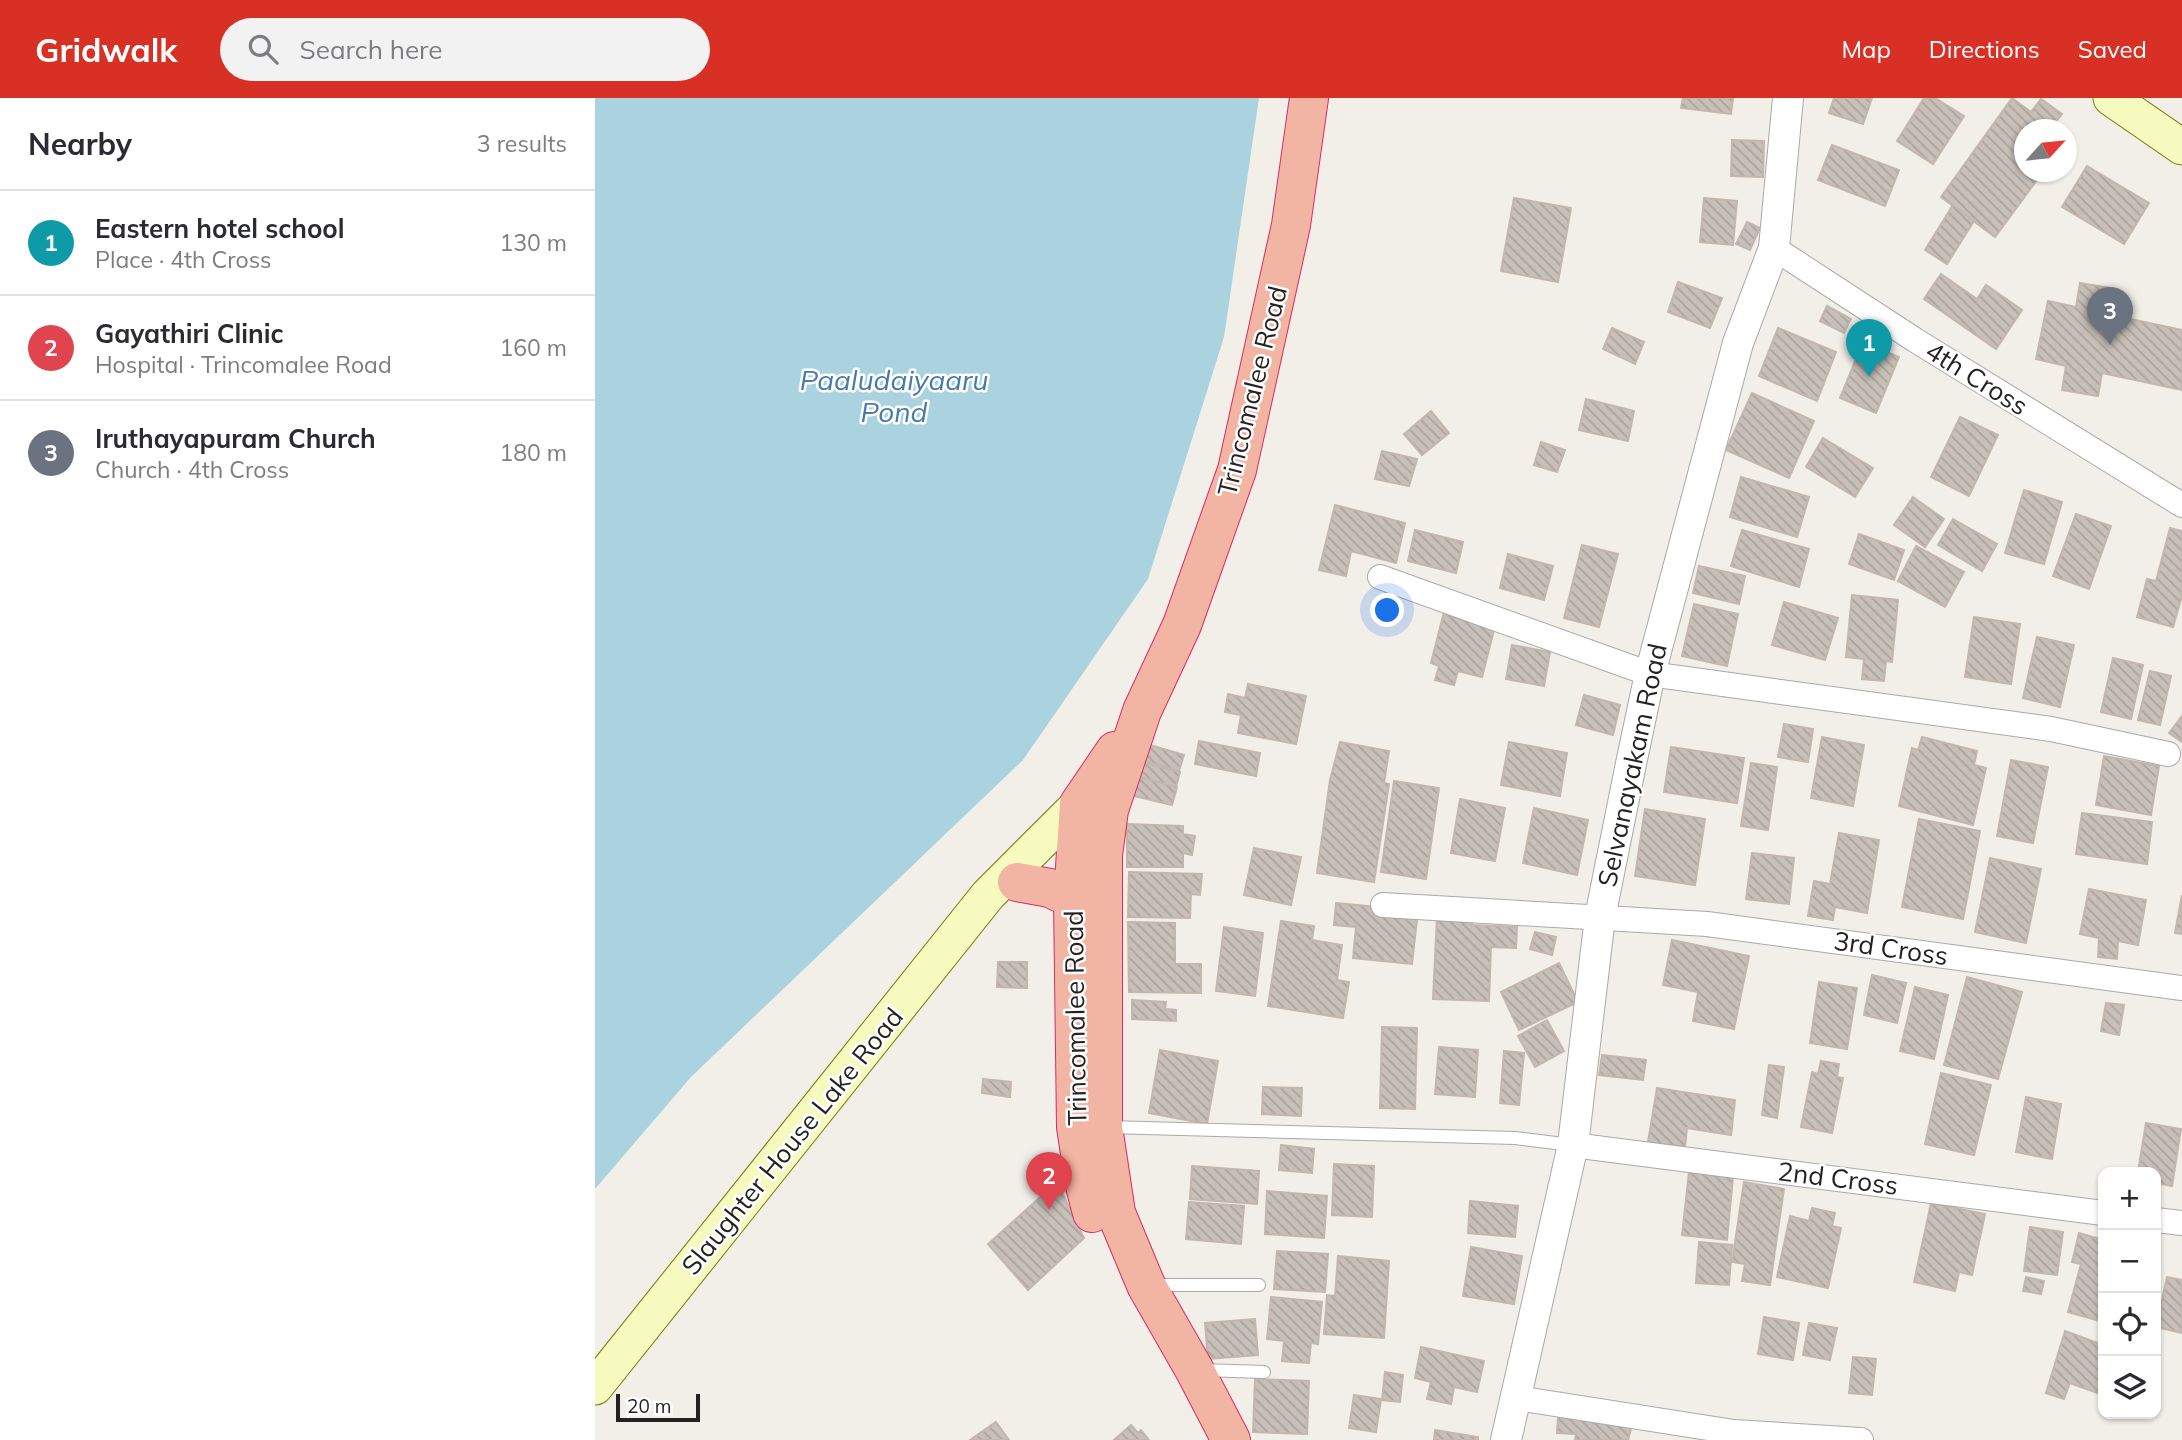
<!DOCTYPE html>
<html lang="en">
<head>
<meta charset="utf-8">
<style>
  body { margin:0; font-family:Mulish,sans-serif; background:#f2f2f3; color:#2b2b33 }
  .controls { position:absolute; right:21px; bottom:21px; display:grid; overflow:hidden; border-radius:14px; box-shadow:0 2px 5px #0004 }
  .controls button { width:63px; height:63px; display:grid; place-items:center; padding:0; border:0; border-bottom:2px solid #e1e1e2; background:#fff; color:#2b2b33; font:35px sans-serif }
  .compass { position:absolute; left:1419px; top:21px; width:63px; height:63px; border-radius:50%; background:#fff; box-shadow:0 2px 5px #0004; rotate:63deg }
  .scale { position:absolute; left:21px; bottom:18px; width:84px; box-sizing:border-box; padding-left:7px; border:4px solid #222; border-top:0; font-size:19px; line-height:24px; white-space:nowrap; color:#222; -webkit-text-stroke:5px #fff; paint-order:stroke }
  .you { position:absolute; left:793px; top:513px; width:24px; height:24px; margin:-18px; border:5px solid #fff; border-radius:50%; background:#1a73e8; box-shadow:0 0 0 10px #1a73e833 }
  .badge { display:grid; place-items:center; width:46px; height:46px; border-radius:50%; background:#d93025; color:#fff; font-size:23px; font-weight:700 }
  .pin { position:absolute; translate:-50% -58px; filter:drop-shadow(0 2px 4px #0008) }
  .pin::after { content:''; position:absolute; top:37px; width:24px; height:21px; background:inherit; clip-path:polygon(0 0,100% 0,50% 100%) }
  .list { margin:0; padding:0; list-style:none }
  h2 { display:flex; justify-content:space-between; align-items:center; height:91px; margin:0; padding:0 28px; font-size:30px }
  h2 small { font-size:23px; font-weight:400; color:#7c7c81 }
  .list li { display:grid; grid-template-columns:46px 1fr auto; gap:21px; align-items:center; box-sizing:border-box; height:105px; padding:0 28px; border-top:2px solid #e1e1e2 }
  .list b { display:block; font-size:26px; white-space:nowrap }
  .list p { margin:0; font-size:23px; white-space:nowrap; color:#7c7c81 }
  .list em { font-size:23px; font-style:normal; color:#7c7c81 }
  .icon { flex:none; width:38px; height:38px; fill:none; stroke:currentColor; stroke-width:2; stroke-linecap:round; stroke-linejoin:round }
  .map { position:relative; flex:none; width:1587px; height:1342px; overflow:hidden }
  header { display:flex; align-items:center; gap:42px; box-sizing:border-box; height:98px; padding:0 35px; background:#d93025; color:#fff }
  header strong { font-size:33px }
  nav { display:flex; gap:38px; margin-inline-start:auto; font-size:24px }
  .search { width:490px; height:63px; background:#f2f2f3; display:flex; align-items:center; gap:18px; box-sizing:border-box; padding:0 24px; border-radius:38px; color:#7c7c81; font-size:26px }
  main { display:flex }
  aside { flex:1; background:#fff }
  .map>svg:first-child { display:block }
  .water { fill:#aad3df }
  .building { fill:url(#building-back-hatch); stroke:#c4b6ab; stroke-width:2 }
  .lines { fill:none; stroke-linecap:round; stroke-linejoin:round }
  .service-casing { stroke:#a9a9a9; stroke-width:14 }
  .minor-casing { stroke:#a9a9a9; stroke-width:26 }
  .tertiary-casing { stroke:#a9a9a9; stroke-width:32 }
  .secondary-casing { stroke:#707d05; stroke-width:37 }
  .trunk-casing { stroke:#dc2a67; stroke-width:40 }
  .service { stroke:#fff; stroke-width:12 }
  .minor { stroke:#fff; stroke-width:24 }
  .tertiary { stroke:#fff; stroke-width:30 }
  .secondary { stroke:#f7fabf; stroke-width:35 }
  .trunk { stroke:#f2b4a3; stroke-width:38 }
  .labels { text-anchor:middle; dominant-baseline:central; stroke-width:5; stroke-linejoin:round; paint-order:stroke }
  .street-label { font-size:26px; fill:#222; stroke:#fff }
  .water-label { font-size:28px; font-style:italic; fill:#4a7aab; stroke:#fff }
</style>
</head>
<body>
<header>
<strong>Gridwalk</strong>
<div class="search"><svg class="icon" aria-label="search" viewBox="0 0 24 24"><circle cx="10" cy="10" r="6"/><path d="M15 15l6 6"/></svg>Search here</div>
<nav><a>Map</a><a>Directions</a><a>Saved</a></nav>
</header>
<main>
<aside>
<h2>Nearby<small>3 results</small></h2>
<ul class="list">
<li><span class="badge" style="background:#0f9aa8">1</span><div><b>Eastern hotel school</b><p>Place · 4th Cross</p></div><em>130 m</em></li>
<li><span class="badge" style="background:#e0444e">2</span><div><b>Gayathiri Clinic</b><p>Hospital · Trincomalee Road</p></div><em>160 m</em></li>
<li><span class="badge" style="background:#6b7280">3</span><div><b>Iruthayapuram Church</b><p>Church · 4th Cross</p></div><em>180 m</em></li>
</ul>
</aside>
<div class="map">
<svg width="1587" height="1342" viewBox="0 0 1587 1342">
  <defs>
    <pattern id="building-back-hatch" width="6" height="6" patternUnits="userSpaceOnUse" patternTransform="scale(1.75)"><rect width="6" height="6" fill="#c7bfb8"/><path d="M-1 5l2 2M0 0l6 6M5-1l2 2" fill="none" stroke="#aba49e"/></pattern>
  </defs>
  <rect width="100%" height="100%" fill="#f2efe9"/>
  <polygon class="water" points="0,0 664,0 629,239 553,481 428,662 96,979 0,1091"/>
  <g class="building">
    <polygon points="1088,0 1138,0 1136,16 1086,10"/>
    <polygon points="1239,0 1277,0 1268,26 1234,15"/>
    <polygon points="1329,0 1340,0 1369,18 1338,66 1302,43"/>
    <polygon points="1417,0 1436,14 1446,1 1467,16 1457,29 1460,32 1430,32 1430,74 1448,74 1400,139 1346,99"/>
    <polygon points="1137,42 1169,43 1168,79 1136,78"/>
    <polygon points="1237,47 1304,72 1290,108 1223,82"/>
    <polygon points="1492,68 1554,105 1529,146 1467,109"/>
    <polygon points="919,100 976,110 963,184 906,173"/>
    <polygon points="1109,100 1142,103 1138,147 1105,144"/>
    <polygon points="1358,107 1379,123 1352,166 1330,152"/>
    <polygon points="1152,124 1165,130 1155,152 1141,146"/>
    <polygon points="1346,176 1382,201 1391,187 1427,212 1401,251 1329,201"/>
    <polygon points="1083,184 1127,200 1115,230 1073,214"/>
    <polygon points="1485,185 1522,191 1517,217 1587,232 1587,292 1507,275 1503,298 1467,292 1471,268 1441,261 1453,203 1481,209"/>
    <polygon points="1232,208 1256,221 1249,235 1225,223"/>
    <polygon points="1017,230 1049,244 1040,266 1008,251"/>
    <polygon points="1183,230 1241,254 1222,303 1164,278"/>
    <polygon points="1268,244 1304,259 1281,315 1245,300"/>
    <polygon points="1157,295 1219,323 1194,380 1131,352"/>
    <polygon points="991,301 1039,313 1033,343 984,332"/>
    <polygon points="836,313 854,335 827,357 809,336"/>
    <polygon points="1365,319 1403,337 1374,398 1336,379"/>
    <polygon points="1228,340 1278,370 1260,399 1211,369"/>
    <polygon points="946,344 970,352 962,374 939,367"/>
    <polygon points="787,353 822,361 814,388 780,381"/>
    <polygon points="1146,379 1214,399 1202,439 1135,419"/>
    <polygon points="1429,392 1467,404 1449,466 1410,455"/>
    <polygon points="1318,399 1349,421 1330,449 1299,427"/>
    <polygon points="740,407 810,425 801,465 756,453 751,478 724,472"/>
    <polygon points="1481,416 1516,428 1494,491 1458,478"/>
    <polygon points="1358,421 1402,446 1387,473 1343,447"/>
    <polygon points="1575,430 1587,433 1587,498 1578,529 1542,519 1552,481 1561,483"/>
    <polygon points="820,432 868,444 861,475 813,463"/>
    <polygon points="1147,432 1214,451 1204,489 1136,468"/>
    <polygon points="1264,436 1309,452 1299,482 1254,466"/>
    <polygon points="987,447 1023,456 1004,529 969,520"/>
    <polygon points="1321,448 1369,474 1350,509 1303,483"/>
    <polygon points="913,456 958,468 949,502 905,490"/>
    <polygon points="1104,468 1150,478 1144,506 1098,495"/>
    <polygon points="1257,497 1303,502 1297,564 1291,563 1289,583 1267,581 1269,561 1251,559"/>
    <polygon points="1189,504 1243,520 1230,562 1177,547"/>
    <polygon points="1099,506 1143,516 1132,568 1087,558"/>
    <polygon points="849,514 900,528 887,579 863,573 859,587 840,582 844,568 836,565"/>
    <polygon points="1379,519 1425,526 1416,586 1370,579"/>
    <polygon points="1442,539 1479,547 1465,609 1428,600"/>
    <polygon points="917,547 955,554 949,588 911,581"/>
    <polygon points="1518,560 1548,567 1536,621 1506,614"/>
    <polygon points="1555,573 1576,578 1565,627 1543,622"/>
    <polygon points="653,586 711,598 701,646 643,635 646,617 630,614 633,596 650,600"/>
    <polygon points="989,597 1025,607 1018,637 981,627"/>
    <polygon points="1587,618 1587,644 1574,635"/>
    <polygon points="1189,626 1218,631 1213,664 1183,659"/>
    <polygon points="1227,639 1269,647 1258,708 1216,700"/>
    <polygon points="1327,639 1382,653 1379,667 1391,670 1378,727 1304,708 1317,650 1323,652"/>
    <polygon points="604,643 665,655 661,678 600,666"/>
    <polygon points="745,644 794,653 789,685 794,686 779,784 722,775 735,682"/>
    <polygon points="914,644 972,655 965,698 906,687"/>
    <polygon points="555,647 589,657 584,673 550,663"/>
    <polygon points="1076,649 1149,660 1142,705 1069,694"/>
    <polygon points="1509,658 1564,668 1556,717 1501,707"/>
    <polygon points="1416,662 1453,669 1438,745 1402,738"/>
    <polygon points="547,664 585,674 581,689 544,679"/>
    <polygon points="1156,665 1182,669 1173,732 1146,728"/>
    <polygon points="543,679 582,689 577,707 539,698"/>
    <polygon points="799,683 844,690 831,781 786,774"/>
    <polygon points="865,701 910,710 900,763 856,755"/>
    <polygon points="939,710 993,722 982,777 928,765"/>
    <polygon points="1050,711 1110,721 1100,787 1040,778"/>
    <polygon points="1487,715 1557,724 1552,766 1481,756"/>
    <polygon points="1324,721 1385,733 1368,821 1307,809"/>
    <polygon points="532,726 588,728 588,736 600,738 597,757 588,755 588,769 532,769"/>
    <polygon points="1244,735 1284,742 1272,815 1240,809 1238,822 1213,818 1219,783 1235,786"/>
    <polygon points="659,750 706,759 696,807 649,797"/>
    <polygon points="1157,755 1199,760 1194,806 1151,801"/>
    <polygon points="1395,760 1446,771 1431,845 1380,834"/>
    <polygon points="534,774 607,776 605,797 596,796 595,820 533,819"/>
    <polygon points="1494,791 1551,802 1543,847 1523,843 1522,861 1503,859 1504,840 1485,836"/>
    <polygon points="1587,797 1587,836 1580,835"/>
    <polygon points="741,805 823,813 817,866 758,860 761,829 739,827"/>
    <polygon points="842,818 878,819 877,827 922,829 921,850 896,849 894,903 838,901"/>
    <polygon points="686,823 719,828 717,842 747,847 742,882 754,884 748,920 673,908"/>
    <polygon points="533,824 580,825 580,866 606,866 606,895 534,894"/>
    <polygon points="629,829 668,835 660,898 621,893"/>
    <polygon points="940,834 961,839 957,857 935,851"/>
    <polygon points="1077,842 1154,858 1139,931 1098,923 1103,894 1068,887"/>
    <polygon points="403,864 432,864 432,890 402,889"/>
    <polygon points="964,865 983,904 924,932 906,894"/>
    <polygon points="1277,877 1311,885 1302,925 1269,917"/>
    <polygon points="1372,879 1427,894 1403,981 1349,967"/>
    <polygon points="1224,884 1262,890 1252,951 1215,945"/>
    <polygon points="1320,889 1353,897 1339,961 1305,953"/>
    <polygon points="537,902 571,904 570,911 581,912 581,923 537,921"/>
    <polygon points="1511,905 1529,907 1524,937 1506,933"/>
    <polygon points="952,922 969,953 940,969 923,938"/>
    <polygon points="787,929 822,930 820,1011 785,1010"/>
    <polygon points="844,949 883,952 880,999 840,996"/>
    <polygon points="565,952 623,963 612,1026 554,1015"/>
    <polygon points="909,953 929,955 924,1007 905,1005"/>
    <polygon points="1007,957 1051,962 1048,982 1004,977"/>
    <polygon points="1226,963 1244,966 1242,979 1248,980 1237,1035 1206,1029 1217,974 1223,976"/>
    <polygon points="1174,967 1189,969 1182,1020 1167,1017"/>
    <polygon points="1346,975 1396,987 1379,1057 1330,1046"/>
    <polygon points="388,981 416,984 415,999 387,995"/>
    <polygon points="668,989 707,990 706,1018 667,1016"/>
    <polygon points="1062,990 1140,1002 1136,1037 1092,1030 1090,1049 1053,1044"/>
    <polygon points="1431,999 1466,1006 1457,1061 1421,1054"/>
    <polygon points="1551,1025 1586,1031 1577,1088 1561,1085 1561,1074 1543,1074"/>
    <polygon points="686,1047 719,1051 717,1075 684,1072"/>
    <polygon points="739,1066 779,1068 777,1119 737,1117"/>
    <polygon points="597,1068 664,1073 662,1106 595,1101"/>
    <polygon points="1094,1074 1138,1079 1132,1142 1087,1137"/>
    <polygon points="462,1084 489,1140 433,1192 393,1146"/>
    <polygon points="1149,1084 1189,1091 1175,1187 1147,1183 1150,1166 1137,1164"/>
    <polygon points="672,1093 732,1098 729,1140 670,1136"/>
    <polygon points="875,1103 923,1108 920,1139 873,1135"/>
    <polygon points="594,1104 649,1108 646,1146 591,1141"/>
    <polygon points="1336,1105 1390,1116 1377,1177 1364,1174 1360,1193 1319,1184"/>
    <polygon points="1217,1110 1240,1115 1237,1128 1246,1130 1233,1190 1182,1179 1195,1118 1214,1123"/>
    <polygon points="1435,1129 1468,1134 1462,1177 1429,1173"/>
    <polygon points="1484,1135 1508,1142 1508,1224 1473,1214 1486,1166 1477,1164"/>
    <polygon points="1104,1144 1137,1147 1134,1187 1101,1185"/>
    <polygon points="876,1149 927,1158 919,1206 868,1198"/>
    <polygon points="682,1153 733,1156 730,1194 679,1191"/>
    <polygon points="743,1158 794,1163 789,1240 729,1236 732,1197 740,1198"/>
    <polygon points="1431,1179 1449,1183 1446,1196 1428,1193"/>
    <polygon points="1572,1179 1587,1182 1587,1235 1561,1229"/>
    <polygon points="676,1199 727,1204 723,1246 716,1245 714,1265 687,1263 689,1243 672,1241"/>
    <polygon points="1169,1219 1204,1225 1198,1262 1163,1256"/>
    <polygon points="660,1221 663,1257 613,1261 610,1225"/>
    <polygon points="1214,1225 1242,1230 1235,1262 1208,1257"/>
    <polygon points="1470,1233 1508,1247 1508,1297 1475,1285 1469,1301 1451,1295"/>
    <polygon points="826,1249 889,1263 882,1294 859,1289 856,1306 832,1301 836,1284 820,1280"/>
    <polygon points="1258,1259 1281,1261 1277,1297 1254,1295"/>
    <polygon points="790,1274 808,1277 805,1304 787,1302"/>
    <polygon points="660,1281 714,1283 712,1336 658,1334"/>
    <polygon points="759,1297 786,1301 781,1334 754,1330"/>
    <polygon points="963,1319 1037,1327 1033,1342 980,1342 981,1336 962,1335"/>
    <polygon points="401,1324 414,1342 375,1342"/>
    <polygon points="536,1327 543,1335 546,1332 554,1342 519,1342"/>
    <polygon points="840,1332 883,1339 883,1342 839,1342"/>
  </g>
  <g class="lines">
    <defs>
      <g id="service">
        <polyline points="513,1029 920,1040 977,1047"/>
        <polyline points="558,1187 664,1187"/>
        <polyline points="607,1272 669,1274"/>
      </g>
      <g id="minor">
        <polyline points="1179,150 1320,242 1587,407"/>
        <polyline points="785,479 1055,576 1456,631 1573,656"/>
        <polyline points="788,807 1112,826 1587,890"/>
        <polyline points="978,1047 1508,1115"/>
        <polyline points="1561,1122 1587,1125"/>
        <polyline points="922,1300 1139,1334 1266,1342"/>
      </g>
      <polyline id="tertiary" points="911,1342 978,1047 1005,819 1037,661 1055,576 1143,245 1179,150 1193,0"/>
      <g id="secondary">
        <polyline points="1516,0 1587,49"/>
        <polyline points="0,1289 393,797 484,706"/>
      </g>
      <g id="trunk">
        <polyline points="422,784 455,790 478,801"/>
        <polyline points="497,1115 490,1088 481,1029 478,801 484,706 520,653"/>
        <polyline points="636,1342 599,1271 551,1187 521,1115 508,1029 508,757 514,712 547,613 587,527 642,372 696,127 714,0"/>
      </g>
    </defs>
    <use href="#service" class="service-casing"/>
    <use href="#minor" class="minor-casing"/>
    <use href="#tertiary" class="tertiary-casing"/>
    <use href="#secondary" class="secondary-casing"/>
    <use href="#trunk" class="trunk-casing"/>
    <use href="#service" class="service"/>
    <use href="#minor" class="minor"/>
    <use href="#tertiary" class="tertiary"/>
    <use href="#secondary" class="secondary"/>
    <use href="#trunk" class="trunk"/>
  </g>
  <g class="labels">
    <g class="street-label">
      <text transform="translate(1382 280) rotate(32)">4th Cross</text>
      <text transform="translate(657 293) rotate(-76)">Trincomalee Road</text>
      <text transform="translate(1037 667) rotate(-78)">Selvanayakam Road</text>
      <text transform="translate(1296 850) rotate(8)">3rd Cross</text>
      <text transform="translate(480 920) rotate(-91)">Trincomalee Road</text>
      <text transform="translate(197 1043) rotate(-51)">Slaughter House Lake Road</text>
      <text transform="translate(1243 1080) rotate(7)">2nd Cross</text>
    </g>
    <g class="water-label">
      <text x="299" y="281">Paaludaiyaaru<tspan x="299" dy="32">Pond</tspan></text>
    </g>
  </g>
</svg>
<div class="controls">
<button>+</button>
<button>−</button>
<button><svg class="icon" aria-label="locate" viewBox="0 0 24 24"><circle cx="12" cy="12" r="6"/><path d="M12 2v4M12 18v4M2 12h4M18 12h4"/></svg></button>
<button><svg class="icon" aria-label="layers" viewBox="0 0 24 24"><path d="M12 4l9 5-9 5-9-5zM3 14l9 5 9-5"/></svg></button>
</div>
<svg class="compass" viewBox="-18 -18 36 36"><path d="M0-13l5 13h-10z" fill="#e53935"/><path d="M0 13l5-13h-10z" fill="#7c7c81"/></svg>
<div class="scale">20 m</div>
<div class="you"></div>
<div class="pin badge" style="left:1274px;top:279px;background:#0f9aa8">1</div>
<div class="pin badge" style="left:454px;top:1112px;background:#e0444e">2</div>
<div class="pin badge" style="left:1515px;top:247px;background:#6b7280">3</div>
</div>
</main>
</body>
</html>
